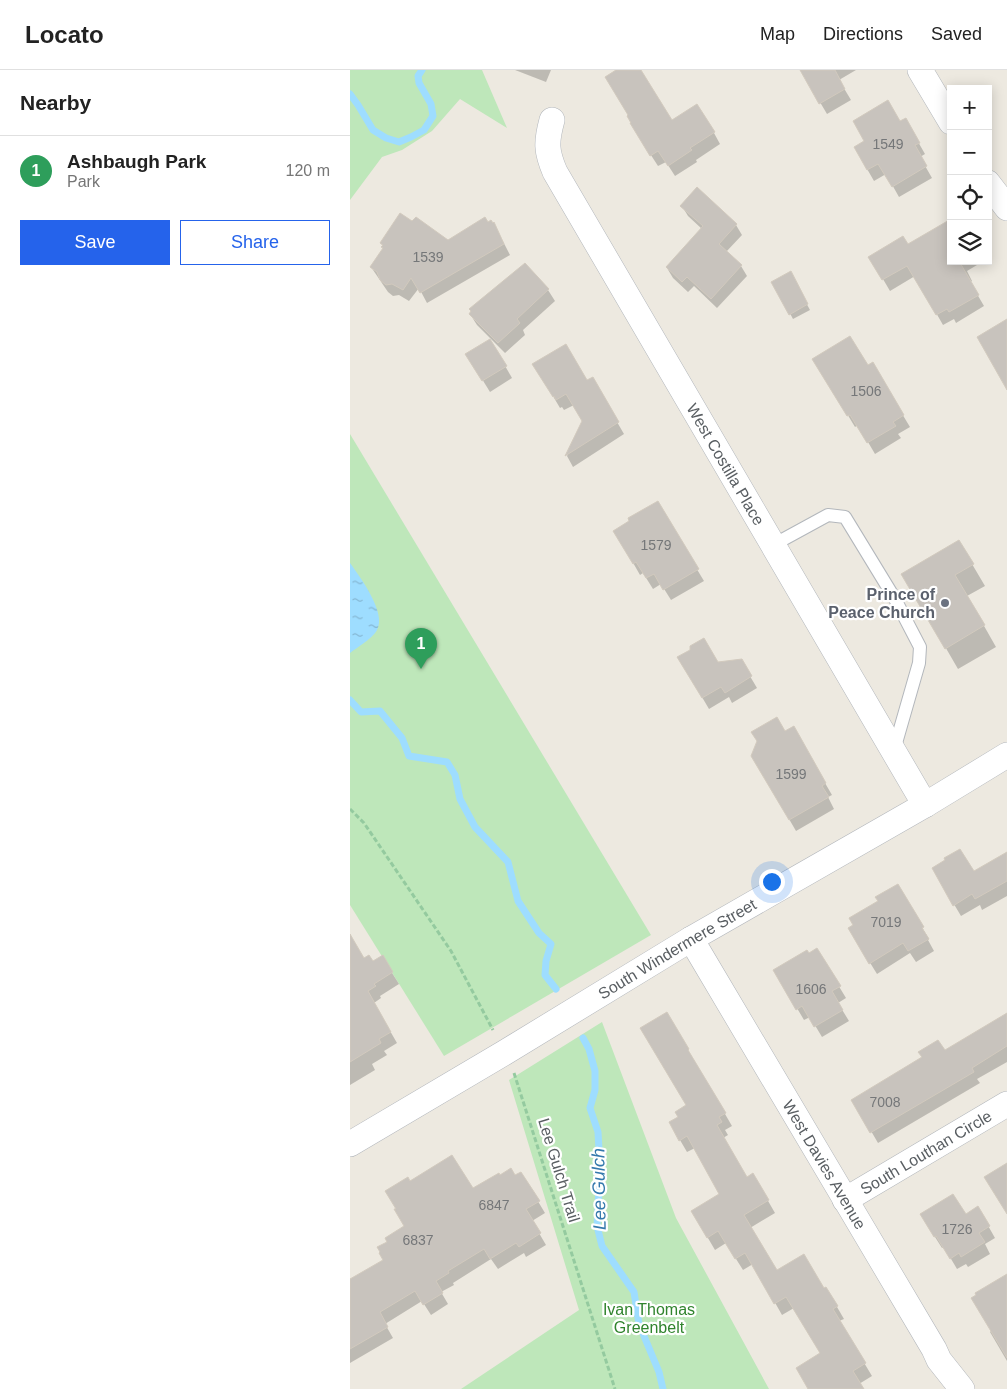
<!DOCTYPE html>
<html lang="en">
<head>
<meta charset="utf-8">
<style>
  body { margin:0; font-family:Arial,sans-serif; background:#f6f6f6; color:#222 }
  .controls { position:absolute; right:15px; top:15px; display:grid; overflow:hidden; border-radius:0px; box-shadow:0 2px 12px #0003 }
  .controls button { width:45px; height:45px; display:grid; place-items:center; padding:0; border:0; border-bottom:1px solid #e0e0e0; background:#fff; color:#222; font:25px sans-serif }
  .you { position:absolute; left:421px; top:811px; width:18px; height:18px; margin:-12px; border:4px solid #fff; border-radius:50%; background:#1a73e8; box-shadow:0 0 0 8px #1a73e833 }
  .badge { display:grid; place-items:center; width:32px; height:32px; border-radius:50%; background:#2563eb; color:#fff; font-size:16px; font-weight:700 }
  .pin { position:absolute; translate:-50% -41px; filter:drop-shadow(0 1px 2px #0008) }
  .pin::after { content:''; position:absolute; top:26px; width:18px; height:15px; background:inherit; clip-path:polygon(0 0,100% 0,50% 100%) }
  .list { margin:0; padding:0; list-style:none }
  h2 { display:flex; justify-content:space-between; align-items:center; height:65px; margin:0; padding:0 20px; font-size:21px }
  h2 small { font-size:16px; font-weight:400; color:#767676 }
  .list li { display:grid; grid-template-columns:32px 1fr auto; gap:15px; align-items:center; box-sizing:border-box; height:70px; padding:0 20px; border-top:1px solid #e0e0e0 }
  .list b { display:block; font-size:19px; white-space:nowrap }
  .list p { margin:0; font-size:16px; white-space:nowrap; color:#767676 }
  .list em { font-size:16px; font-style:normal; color:#767676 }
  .actions { display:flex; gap:10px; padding:15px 20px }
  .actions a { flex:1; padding:11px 0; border:1px solid #2563eb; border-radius:0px; text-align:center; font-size:18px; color:#2563eb }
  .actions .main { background:#2563eb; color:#fff }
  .icon { flex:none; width:28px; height:28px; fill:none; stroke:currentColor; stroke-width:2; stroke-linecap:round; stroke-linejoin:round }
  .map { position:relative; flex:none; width:657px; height:1319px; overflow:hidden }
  header { display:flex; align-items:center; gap:30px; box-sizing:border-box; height:70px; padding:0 25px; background:#fff; border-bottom:1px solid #e0e0e0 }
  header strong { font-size:24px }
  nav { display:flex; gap:28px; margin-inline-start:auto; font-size:18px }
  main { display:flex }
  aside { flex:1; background:#fff }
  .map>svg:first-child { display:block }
  .green { fill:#bee7ba }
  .water { fill:url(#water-ripples) }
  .shadow { fill:#0003 }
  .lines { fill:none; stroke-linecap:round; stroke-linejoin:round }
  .stream { stroke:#9eddff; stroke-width:7 }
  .building { fill:#c8c3bd; stroke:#d2cabe }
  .lane-casing { stroke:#b3b7bc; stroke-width:14 }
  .street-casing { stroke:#b3b7bc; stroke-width:26 }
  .path { stroke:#94ca9f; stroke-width:3; stroke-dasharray:5 2.5; stroke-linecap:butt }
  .lane { stroke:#fff; stroke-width:12 }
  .street { stroke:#fff; stroke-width:25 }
  .worship-dot { fill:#6b7280; stroke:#fff; stroke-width:2 }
  .labels { text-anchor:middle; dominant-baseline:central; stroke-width:4.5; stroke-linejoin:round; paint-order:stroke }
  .number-label { font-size:14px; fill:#757779 }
  .street-label { font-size:16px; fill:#595e62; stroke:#fff }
  .worship-label { font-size:16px; font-weight:bold; fill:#5b616d; stroke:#fff; text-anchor:end }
  .park-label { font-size:16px; fill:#31842e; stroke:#fff }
  .water-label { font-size:18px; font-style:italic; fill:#3479ad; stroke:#fff }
</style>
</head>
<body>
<header>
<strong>Locato</strong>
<nav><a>Map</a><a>Directions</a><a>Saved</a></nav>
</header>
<main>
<aside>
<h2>Nearby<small></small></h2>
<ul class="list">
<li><span class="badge" style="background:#2e9e5b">1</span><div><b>Ashbaugh Park</b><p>Park</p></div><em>120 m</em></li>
</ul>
<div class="actions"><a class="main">Save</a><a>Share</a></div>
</aside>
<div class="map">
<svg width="657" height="1319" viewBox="0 0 657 1319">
  <defs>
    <pattern id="water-ripples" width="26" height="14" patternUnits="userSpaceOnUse" patternTransform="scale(1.25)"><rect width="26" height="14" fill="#9eddff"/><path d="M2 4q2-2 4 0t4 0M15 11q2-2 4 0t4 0" fill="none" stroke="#84b6d2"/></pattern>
  </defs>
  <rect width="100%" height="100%" fill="#ede9e0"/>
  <g class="green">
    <polygon points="0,0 132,0 157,58 110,29 82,61 52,80 32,87 0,130"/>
    <polygon points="0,364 301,865 94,986 0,835"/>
    <polygon points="252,952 326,1148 419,1319 111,1319 229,1240 159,1010"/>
  </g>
  <path class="water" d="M0,493C10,507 37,543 27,560C24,567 7,578 0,583Z"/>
  <g class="shadow">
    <polygon points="165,0 201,0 196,12"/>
    <polygon points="269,0 289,0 322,51 364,63 370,74 346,90 347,92 325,106 316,92 308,96 288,65"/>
    <polygon points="451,0 506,0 489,10 501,30 477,44"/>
    <polygon points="555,49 575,84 570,87 582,108 549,127 536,104 524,111 505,78"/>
    <polygon points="332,136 386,155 392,165 376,182 391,196 397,206 367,238 344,216 338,222 323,208 317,198 352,159 338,146"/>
    <polygon points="138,153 144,154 160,185 77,233 69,218 59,231 49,225 43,226 38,222 21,197 34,179 31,173 98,171"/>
    <polygon points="557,176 601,191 631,191 632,192 617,201 622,211 620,212 634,236 606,253 604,249 593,255 565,206 540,221 520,187"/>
    <polygon points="440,203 460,240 443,249 423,212"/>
    <polygon points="198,220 205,231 173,260 175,265 155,283 127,255 120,244"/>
    <polygon points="140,270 162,308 140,322 124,296"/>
    <polygon points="464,289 517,297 522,294 560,357 548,364 551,368 525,384 508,355 505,357"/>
    <polygon points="184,294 237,312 242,309 274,364 223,397 217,386 234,351 224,335 214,340 212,337 210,338"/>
    <polygon points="307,433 354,511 321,530 311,514 303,519 293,503 290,505 265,461"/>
    <polygon points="609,472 635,516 617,526 646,577 608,599 553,504"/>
    <polygon points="329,588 367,593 391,591 407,618 382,633 379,627 359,639"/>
    <polygon points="443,658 482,725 478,727 484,739 446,761 403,687 408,672 435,663"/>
    <polygon points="583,799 623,803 657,808 657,826 632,840 630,835 611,846"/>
    <polygon points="547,815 579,869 578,870 584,881 566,892 560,883 527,904 506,870 529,831"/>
    <polygon points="0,866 14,890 23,892 32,887 49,914 30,926 31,928 24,933 47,973 34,981 37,985 22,994 25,1000 0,1015"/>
    <polygon points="467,880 496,928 488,933 499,951 472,967 460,947 454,950 425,901"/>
    <polygon points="317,944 382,1056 375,1060 378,1065 373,1068 396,1109 403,1105 425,1143 400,1158 426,1202 474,1220 476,1218 494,1249 489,1251 522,1306 509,1314 512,1319 459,1319 471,1284 444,1238 432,1245 403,1194 393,1200 376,1173 365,1180 342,1141 371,1124 345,1078 337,1082 320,1053 329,1048 337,1036"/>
    <polygon points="657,945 657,992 627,1009 630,1013 528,1073 503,1030 594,982"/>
    <polygon points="171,1103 195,1143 182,1151 196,1175 176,1187 174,1183 148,1199 141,1189 103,1213 104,1215 91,1222 98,1234 81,1245 72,1231 35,1254 43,1268 0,1293 0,1211 34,1191 38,1172 56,1157 60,1112 123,1120 165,1107"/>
    <polygon points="628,1138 645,1168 635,1174 640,1184 618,1197 616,1194 607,1199 594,1177 592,1178 578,1156 615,1146"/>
    <polygon points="657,1209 657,1291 640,1262 642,1260"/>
  </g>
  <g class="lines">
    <g class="stream">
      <polyline points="0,24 8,35 23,60 36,68 49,72 61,67 74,60 83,46 81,34 69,13 68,6 72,0"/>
      <polyline points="0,630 11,642 30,641 52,668 59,686 97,692 105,705 110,729 125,757 158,792 168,831 189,863 201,874 196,891 195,905 206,919"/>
      <polyline points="233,968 239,979 245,1001 245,1020 240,1038 248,1062 250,1098 247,1156 252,1176 284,1222 289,1254 309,1302 313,1319"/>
    </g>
  </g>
  <g class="building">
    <polygon points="266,0 291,0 322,50 347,34 365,62 340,78 342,80 318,96 308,81 300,86 280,53 281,53 277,46 278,45 255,7"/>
    <polygon points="450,0 485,0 495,19 469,34"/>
    <polygon points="538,30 550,51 556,48 570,73 565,75 577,96 542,117 528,94 517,100 504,77 514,71 503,51"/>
    <polygon points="347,117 387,154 369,174 392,195 361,229 337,207 332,212 316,197 353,156 330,136"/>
    <polygon points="50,143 62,151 66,147 98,170 135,147 138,152 141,150 143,153 144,152 154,174 70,223 61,208 53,220 42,214 36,215 30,210 27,202 20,197 33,178 31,177 33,175 30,173"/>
    <polygon points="601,149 601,191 609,191 629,225 599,242 597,239 586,245 557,196 532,210 518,187 553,166 558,174"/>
    <polygon points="175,193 199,219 167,249 170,253 148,273 119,244 121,241 119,239"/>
    <polygon points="441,201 458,234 439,245 421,212"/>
    <polygon points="657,249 657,320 627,267"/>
    <polygon points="500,266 518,295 523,292 554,345 543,352 546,356 517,373 500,345 497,346 462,289"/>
    <polygon points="140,269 157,296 132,311 115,284"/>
    <polygon points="216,274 237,310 243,307 269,352 215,386 232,351 216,324 206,330 204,326 203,327 182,294"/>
    <polygon points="308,431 349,499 313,520 304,504 296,508 286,492 283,494 263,461 279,451 278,448"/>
    <polygon points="609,470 624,494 605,505 635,555 595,579 551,504"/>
    <polygon points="354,568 368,592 392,589 402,606 375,623 371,617 352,628 327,587 340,580 340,576"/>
    <polygon points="427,647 435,661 444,656 476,713 472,716 479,727 439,750 401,686 407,671 401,662"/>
    <polygon points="610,779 624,801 657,782 657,811 625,829 622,824 603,836 582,798 595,790 594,788"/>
    <polygon points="548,814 574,857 572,858 579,869 558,881 553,873 519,894 498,858 503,855 499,848 528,831 525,827"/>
    <polygon points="0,864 14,888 19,885 23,891 33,885 43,902 24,914 26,916 18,921 41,962 29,969 31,973 0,992"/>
    <polygon points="467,878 491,916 482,921 493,940 464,957 452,936 446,940 423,900 457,880 459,883"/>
    <polygon points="317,942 339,979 338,980 376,1043 369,1047 372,1052 367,1055 397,1107 403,1103 419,1130 394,1145 427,1200 454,1184 474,1218 476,1217 488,1236 483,1239 516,1293 503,1301 514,1319 458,1319 446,1298 470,1283 436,1227 424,1234 395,1183 385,1189 368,1161 357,1168 341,1141 369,1124 337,1066 329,1071 319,1052 328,1047 325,1042 336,1035 290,958"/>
    <polygon points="657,943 657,976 622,998 624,1002 520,1063 501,1030 572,987 568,982 588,970 595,980"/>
    <polygon points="102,1085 123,1118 149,1103 150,1105 161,1098 165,1105 171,1102 190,1131 176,1139 191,1163 169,1177 166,1173 140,1189 134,1179 98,1201 99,1203 86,1211 93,1223 73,1235 65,1221 30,1242 38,1257 0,1279 0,1209 33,1190 29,1183 30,1182 27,1177 37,1172 35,1168 54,1156 44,1139 46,1139 35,1121 58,1107 60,1111"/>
    <polygon points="657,1093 657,1144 634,1107"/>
    <polygon points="603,1124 616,1144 628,1136 640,1156 629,1163 635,1172 611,1187 609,1183 600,1189 586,1166 584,1167 570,1144"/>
    <polygon points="657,1204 657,1288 621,1228 626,1225 625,1223"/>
  </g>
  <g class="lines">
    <defs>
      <polyline id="lane" points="423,475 478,445 495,447 545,529 570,577 569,593 544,680"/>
      <g id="street">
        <polyline points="570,0 601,52"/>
        <path id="s1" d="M202,50C196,72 196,81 205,102L575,735"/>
        <polyline points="638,113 657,138"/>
        <path id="s2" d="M341,869L584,1279L589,1290L612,1319"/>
        <path id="s3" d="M0,1074L154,983L341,869L575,735L657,685"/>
        <path id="s4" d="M495,1130L657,1034"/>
      </g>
    </defs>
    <use href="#lane" class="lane-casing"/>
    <use href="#street" class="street-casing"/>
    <g class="path">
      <polyline points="0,739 14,753 101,881 143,960"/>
      <polyline points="164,1003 265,1319"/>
    </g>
    <use href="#lane" class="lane"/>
    <use href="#street" class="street"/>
  </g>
  <circle class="worship-dot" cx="595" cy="533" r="5"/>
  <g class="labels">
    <g class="number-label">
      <text x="538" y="74">1549</text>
      <text x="78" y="187">1539</text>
      <text x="516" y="321">1506</text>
      <text x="306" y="475">1579</text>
      <text x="441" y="704">1599</text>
      <text x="536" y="852">7019</text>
      <text x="461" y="919">1606</text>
      <text x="535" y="1032">7008</text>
      <text x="144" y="1135">6847</text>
      <text x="607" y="1159">1726</text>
      <text x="68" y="1170">6837</text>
    </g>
    <g class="street-label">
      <text stroke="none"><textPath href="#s1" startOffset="392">West Costilla Place</textPath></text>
      <text stroke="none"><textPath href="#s3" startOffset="381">South Windermere Street</textPath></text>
      <text stroke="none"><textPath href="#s4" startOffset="94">South Louthan Circle</textPath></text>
      <text stroke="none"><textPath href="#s2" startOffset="262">West Davies Avenue</textPath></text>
      <text transform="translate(209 1100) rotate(73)">Lee Gulch Trail</text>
    </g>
    <g class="worship-label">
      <text x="585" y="524">Prince of<tspan x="585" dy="18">Peace Church</tspan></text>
    </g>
    <g class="park-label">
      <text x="299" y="1239">Ivan Thomas<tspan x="299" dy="18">Greenbelt</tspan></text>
    </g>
    <g class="water-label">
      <text transform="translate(249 1119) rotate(-91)">Lee Gulch</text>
    </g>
  </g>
</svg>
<div class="controls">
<button>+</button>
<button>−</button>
<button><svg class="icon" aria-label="locate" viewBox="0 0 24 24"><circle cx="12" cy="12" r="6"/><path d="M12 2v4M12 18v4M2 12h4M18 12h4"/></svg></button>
<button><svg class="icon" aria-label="layers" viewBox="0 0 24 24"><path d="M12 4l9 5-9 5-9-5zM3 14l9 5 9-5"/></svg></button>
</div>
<div class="you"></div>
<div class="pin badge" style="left:71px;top:599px;background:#2e9e5b">1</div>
</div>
</main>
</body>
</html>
